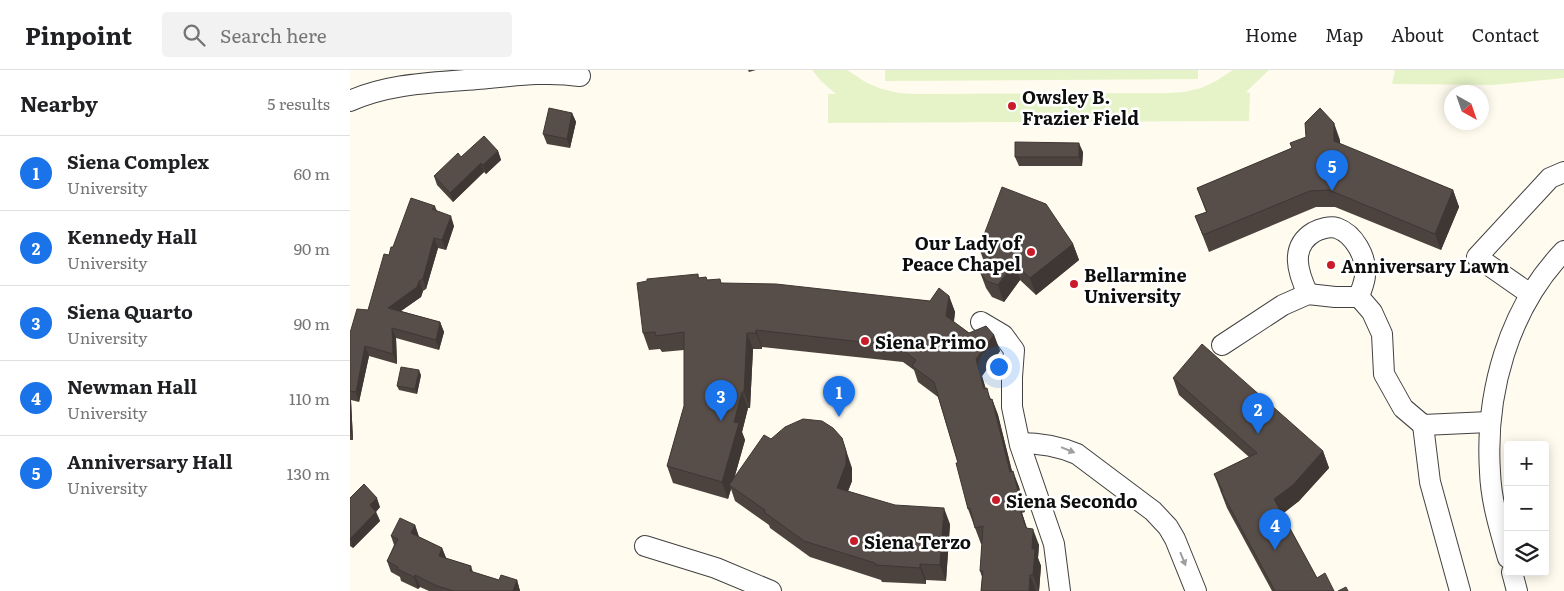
<!DOCTYPE html>
<html lang="en">
<head>
<meta charset="utf-8">
<style>
  body { margin:0; font-family:Literata,serif; background:#f2f2f2; color:#202124 }
  .controls { position:absolute; right:15px; bottom:15px; display:grid; overflow:hidden; border-radius:5px; box-shadow:0 2px 12px #0003 }
  .controls button { width:45px; height:45px; display:grid; place-items:center; padding:0; border:0; border-bottom:1px solid #e0e0e0; background:#fff; color:#202124; font:25px sans-serif }
  .compass { position:absolute; left:1094px; top:15px; width:45px; height:45px; border-radius:50%; background:#fff; box-shadow:0 2px 12px #0003; rotate:140deg }
  .you { position:absolute; left:648px; top:296px; width:18px; height:18px; margin:-12px; border:4px solid #fff; border-radius:50%; background:#1a73e8; box-shadow:0 0 0 8px #1a73e833 }
  .badge { display:grid; place-items:center; width:32px; height:32px; border-radius:50%; background:#1a73e8; color:#fff; font-size:16px; font-weight:700 }
  .pin { position:absolute; translate:-50% -41px; filter:drop-shadow(0 1px 2px #0008) }
  .pin::after { content:''; position:absolute; top:26px; width:18px; height:15px; background:inherit; clip-path:polygon(0 0,100% 0,50% 100%) }
  .list { margin:0; padding:0; list-style:none }
  h2 { display:flex; justify-content:space-between; align-items:center; height:65px; margin:0; padding:0 20px; font-size:21px }
  h2 small { font-size:16px; font-weight:400; color:#757577 }
  .list li { display:grid; grid-template-columns:32px 1fr auto; gap:15px; align-items:center; box-sizing:border-box; height:75px; padding:0 20px; border-top:1px solid #e0e0e0 }
  .list b { display:block; font-size:19px; white-space:nowrap }
  .list p { margin:0; font-size:16px; white-space:nowrap; color:#757577 }
  .list em { font-size:16px; font-style:normal; color:#757577 }
  .icon { flex:none; width:28px; height:28px; fill:none; stroke:currentColor; stroke-width:2; stroke-linecap:round; stroke-linejoin:round }
  .map { position:relative; flex:none; width:1214px; height:521px; overflow:hidden }
  header { display:flex; align-items:center; gap:30px; box-sizing:border-box; height:70px; padding:0 25px; background:#fff; border-bottom:1px solid #e0e0e0 }
  header strong { font-size:24px }
  nav { display:flex; gap:28px; margin-inline-start:auto; font-size:18px }
  .search { width:350px; height:45px; background:#f2f2f2; display:flex; align-items:center; gap:12px; box-sizing:border-box; padding:0 18px; border-radius:5px; color:#757577; font-size:19px }
  main { display:flex }
  aside { flex:1; background:#fff }
  .map>svg:first-child { display:block }
  .pitch { fill:#e6f3c8 }
  .lines { fill:none; stroke-linecap:round; stroke-linejoin:round }
  .minor-casing { stroke:#414141; stroke-width:22 }
  .minor { stroke:#fff; stroke-width:20 }
  .wall { fill:#4c433f }
  .shaded-wall { fill:#3e3733 }
  .building { fill:#584e49; stroke:#3e3733 }
  .oneway { fill:#9f9f9f }
  .poi-dot { fill:#c91b2a; stroke:#fff; stroke-width:2 }
  .labels { text-anchor:middle; dominant-baseline:central; stroke-width:5; stroke-linejoin:round; paint-order:stroke }
  .poi-label { font-size:18px; font-weight:bold; fill:#0e0e0e; stroke:#fff; text-anchor:start }
</style>
</head>
<body>
<header>
<strong>Pinpoint</strong>
<div class="search"><svg class="icon" aria-label="search" viewBox="0 0 24 24"><circle cx="10" cy="10" r="6"/><path d="M15 15l6 6"/></svg>Search here</div>
<nav><a>Home</a><a>Map</a><a>About</a><a>Contact</a></nav>
</header>
<main>
<aside>
<h2>Nearby<small>5 results</small></h2>
<ul class="list">
<li><span class="badge">1</span><div><b>Siena Complex</b><p>University</p></div><em>60 m</em></li>
<li><span class="badge">2</span><div><b>Kennedy Hall</b><p>University</p></div><em>90 m</em></li>
<li><span class="badge">3</span><div><b>Siena Quarto</b><p>University</p></div><em>90 m</em></li>
<li><span class="badge">4</span><div><b>Newman Hall</b><p>University</p></div><em>110 m</em></li>
<li><span class="badge">5</span><div><b>Anniversary Hall</b><p>University</p></div><em>130 m</em></li>
</ul>
</aside>
<div class="map">
<svg width="1214" height="521" viewBox="0 0 1214 521">
  <rect width="100%" height="100%" fill="#fffbef"/>
  <g class="pitch">
    <polygon points="462,0 497,0 517,13 532,19 549,23 566,24 817,23 834,22 851,18 866,11 883,0 919,0 896,22 900,23 899,51 478,53 478,24 486,24 471,11"/>
    <polygon points="535,0 848,0 848,9 535,11"/>
    <polygon points="1045,0 1214,0 1214,8 1144,15 1042,14"/>
  </g>
  <g class="lines">
    <defs>
      <g id="minor">
        <path d="M0,31C40,13 83,13 127,9C161,6 196,1 230,6"/>
        <path d="M958,224C948,203 939,177 964,162C970,159 980,156 987,158C1004,164 1017,187 1015,205C1015,212 1011,220 1009,227"/>
        <polyline points="1180,224 1127,187 1200,108 1214,102"/>
        <polyline points="631,252 653,265 664,280 662,307 662,337 670,375 704,474 710,521"/>
        <polyline points="872,275 933,235 958,224 985,227 1009,227 1022,242 1032,264 1034,304 1053,338 1073,355 1139,352"/>
        <polyline points="1073,355 1080,412 1110,521"/>
        <path d="M670,373C691,373 708,376 727,384L803,441L818,457L825,469L846,521"/>
        <polyline points="295,476 366,498 421,521"/>
        <path d="M1158,488C1150,460 1141,431 1140,402C1135,324 1158,239 1214,181"/>
        <polyline points="1162,502 1167,521"/>
      </g>
    </defs>
    <use href="#minor" class="minor-casing"/>
    <use href="#minor" class="minor"/>
  </g>
  <g class="wall">
    <polygon points="398,0 406,0 399,2"/>
    <polygon points="222,43 226,52 220,78 197,74 193,64"/>
    <polygon points="990,70 990,74 1103,120 1109,137 1091,180 985,137 966,137 859,182 845,146 856,142 847,118 942,78"/>
    <polygon points="148,81 151,90 136,104 134,102 103,132 87,115 84,106 111,87"/>
    <polygon points="733,82 732,96 669,96 665,87"/>
    <polygon points="85,136 87,141 104,156 96,180 88,178 76,219 73,221 71,227 51,241 90,252 94,262 89,280 46,268 47,294 19,286 9,332 1,330 3,370 0,370 0,263 18,240 39,185 43,177"/>
    <polygon points="723,174 729,190 686,225 670,210 654,232 642,227 636,218 630,202 635,194 629,178"/>
    <polygon points="348,204 349,208 372,213 580,231 599,226 605,242 604,252 619,263 644,265 650,281 632,306 636,319 641,329 642,329 648,345 662,401 669,417 675,442 672,443 677,458 689,475 688,488 691,496 689,521 631,521 632,507 630,501 632,474 631,474 618,439 608,393 588,327 568,312 564,300 553,292 412,277 412,279 403,279 400,338 398,338 392,362 395,370 384,409 421,369 502,398 502,411 498,421 600,454 596,511 576,510 576,514 532,512 531,510 460,487 420,458 419,455 385,431 381,419 378,429 323,413 317,396 334,336 334,280 312,282 310,279 299,280 293,263"/>
    <polygon points="71,305 67,324 49,320 47,316"/>
    <polygon points="823,308 973,381 979,398 949,431 932,444 967,508 984,521 922,521 877,438 864,404 899,387 829,325"/>
    <polygon points="0,428 30,437 26,442 30,451 3,478 0,476"/>
    <polygon points="65,455 69,467 92,478 96,488 121,496 123,502 149,510 167,510 170,521 79,521 70,517 68,519 51,511 50,507 41,502 37,491 44,475 41,466"/>
  </g>
  <g class="shaded-wall">
    <polygon points="222,43 226,52 220,78 217,69"/>
    <polygon points="984,53 990,70 990,88 984,71"/>
    <polygon points="729,73 733,82 732,96 729,87"/>
    <polygon points="148,81 151,90 136,104 133,95"/>
    <polygon points="131,93 134,102 103,132 100,123"/>
    <polygon points="1103,120 1109,137 1091,180 1085,164"/>
    <polygon points="101,146 104,156 96,180 92,170"/>
    <polygon points="84,168 88,178 76,219 73,209"/>
    <polygon points="723,174 729,190 686,225 680,208"/>
    <polygon points="664,193 670,210 654,232 648,215"/>
    <polygon points="69,211 73,221 71,227 41,248 38,238"/>
    <polygon points="599,226 605,242 602,263 596,246"/>
    <polygon points="90,252 94,262 89,280 86,270"/>
    <polygon points="42,258 46,268 47,294 43,284"/>
    <polygon points="406,260 412,277 412,279 406,263"/>
    <polygon points="397,263 403,279 400,338 394,322"/>
    <polygon points="644,265 650,281 632,306 640,335 634,319 626,289"/>
    <polygon points="15,276 19,286 9,332 6,322"/>
    <polygon points="69,300 71,305 67,324 65,319"/>
    <polygon points="392,322 398,338 392,362 395,370 382,416 379,415 381,419 378,429 372,412 384,352"/>
    <polygon points="0,328 1,330 3,370 0,360"/>
    <polygon points="642,329 648,345 666,418 660,402"/>
    <polygon points="492,368 502,398 502,411 493,434 487,418"/>
    <polygon points="973,381 979,398 949,431 930,446 924,429"/>
    <polygon points="663,401 669,417 675,442 669,425"/>
    <polygon points="666,426 672,443 682,475 676,458"/>
    <polygon points="27,428 30,437 23,445 20,435"/>
    <polygon points="594,438 600,454 596,511 590,495"/>
    <polygon points="26,442 30,451 3,478 0,469"/>
    <polygon points="65,455 69,467 61,463"/>
    <polygon points="683,459 689,475 688,488 691,496 689,521 683,505 682,479"/>
    <polygon points="92,478 97,490 89,486"/>
    <polygon points="570,494 576,510 576,514 570,498"/>
    <polygon points="65,505 70,517 68,519 64,507"/>
    <polygon points="680,505 686,521 679,521"/>
    <polygon points="167,510 170,521 163,521"/>
  </g>
  <g class="building">
    <polygon points="199,38 222,43 217,69 193,64"/>
    <polygon points="970,38 984,53 984,71 1103,120 1085,164 979,120 960,121 853,165 845,146 857,142 847,118 942,78 940,73 956,67 955,53"/>
    <polygon points="134,66 148,81 133,95 131,93 100,123 84,106 108,83 111,87"/>
    <polygon points="665,72 729,73 729,87 665,87"/>
    <polygon points="652,117 696,134 723,174 680,208 664,193 648,215 636,211 630,202 643,184 629,178"/>
    <polygon points="61,128 85,136 82,139 101,146 92,170 84,168 73,209 69,211 67,217 38,238 90,252 86,270 42,258 43,284 15,276 6,322 0,321 0,263 7,239 18,240 34,184 39,185 41,177 43,177"/>
    <polygon points="348,204 348,208 356,207 357,210 370,209 371,213 426,214 580,231 589,218 599,226 596,246 619,263 636,256 644,265 626,289 634,319 637,318 640,330 642,329 660,402 663,401 669,425 666,426 676,458 683,459 682,479 685,479 683,505 680,505 679,521 631,521 633,501 630,501 633,456 625,458 620,438 618,439 606,393 608,393 584,312 562,296 566,290 547,276 406,260 406,263 397,263 394,322 392,322 384,352 389,353 372,412 317,396 334,336 334,262 306,266 305,262 293,263 287,213 297,211 297,209"/>
    <polygon points="852,274 973,381 943,415 924,429 967,508 975,503 984,521 925,521 871,421 873,421 864,404 907,383 823,308"/>
    <polygon points="51,297 69,300 65,319 47,316"/>
    <polygon points="453,349 472,351 483,358 492,368 496,381 496,394 487,418 545,435 594,438 590,495 570,494 570,498 526,495 525,493 454,471 414,442 415,440 379,415 414,365 421,369 435,357"/>
    <polygon points="14,414 27,428 20,435 26,442 0,469 0,428"/>
    <polygon points="50,448 65,455 61,463 92,478 89,486 121,496 120,501 149,510 151,505 167,510 163,521 104,521 87,516 65,505 64,507 47,499 48,497 37,491 48,469 41,466"/>
    <polygon points="996,517 998,521 988,521"/>
  </g>
  <defs><path id="oneway-solid" d="M-6-.8H1V-3.2L6.5 0L1 3.2V.8H-6Z" transform="scale(1.25)"/></defs>
  <g class="oneway">
    <use href="#oneway-solid" transform="translate(718 380) rotate(22)"/>
    <use href="#oneway-solid" transform="translate(833 489) rotate(68)"/>
  </g>
  <g class="poi-dot">
    <circle cx="662" cy="36" r="5"/>
    <circle cx="681" cy="182" r="5"/>
    <circle cx="981" cy="195" r="5"/>
    <circle cx="724" cy="214" r="5"/>
    <circle cx="515" cy="271" r="5"/>
    <circle cx="646" cy="430" r="5"/>
    <circle cx="504" cy="471" r="5"/>
  </g>
  <g class="labels">
    <g class="poi-label">
      <text x="672" y="26">Owsley B.<tspan x="672" dy="21">Frazier Field</tspan></text>
      <text x="671" y="172" text-anchor="end">Our Lady of<tspan x="671" dy="21">Peace Chapel</tspan></text>
      <text x="991" y="195">Anniversary Lawn</text>
      <text x="734" y="204">Bellarmine<tspan x="734" dy="21">University</tspan></text>
      <text x="525" y="271">Siena Primo</text>
      <text x="656" y="430">Siena Secondo</text>
      <text x="514" y="471">Siena Terzo</text>
    </g>
  </g>
</svg>
<div class="controls">
<button>+</button>
<button>−</button>
<button><svg class="icon" aria-label="layers" viewBox="0 0 24 24"><path d="M12 4l9 5-9 5-9-5zM3 14l9 5 9-5"/></svg></button>
</div>
<svg class="compass" viewBox="-18 -18 36 36"><path d="M0-13l5 13h-10z" fill="#e53935"/><path d="M0 13l5-13h-10z" fill="#757577"/></svg>
<div class="you"></div>
<div class="pin badge" style="left:489px;top:347px">1</div>
<div class="pin badge" style="left:908px;top:364px">2</div>
<div class="pin badge" style="left:371px;top:351px">3</div>
<div class="pin badge" style="left:925px;top:480px">4</div>
<div class="pin badge" style="left:982px;top:121px">5</div>
</div>
</main>
</body>
</html>
